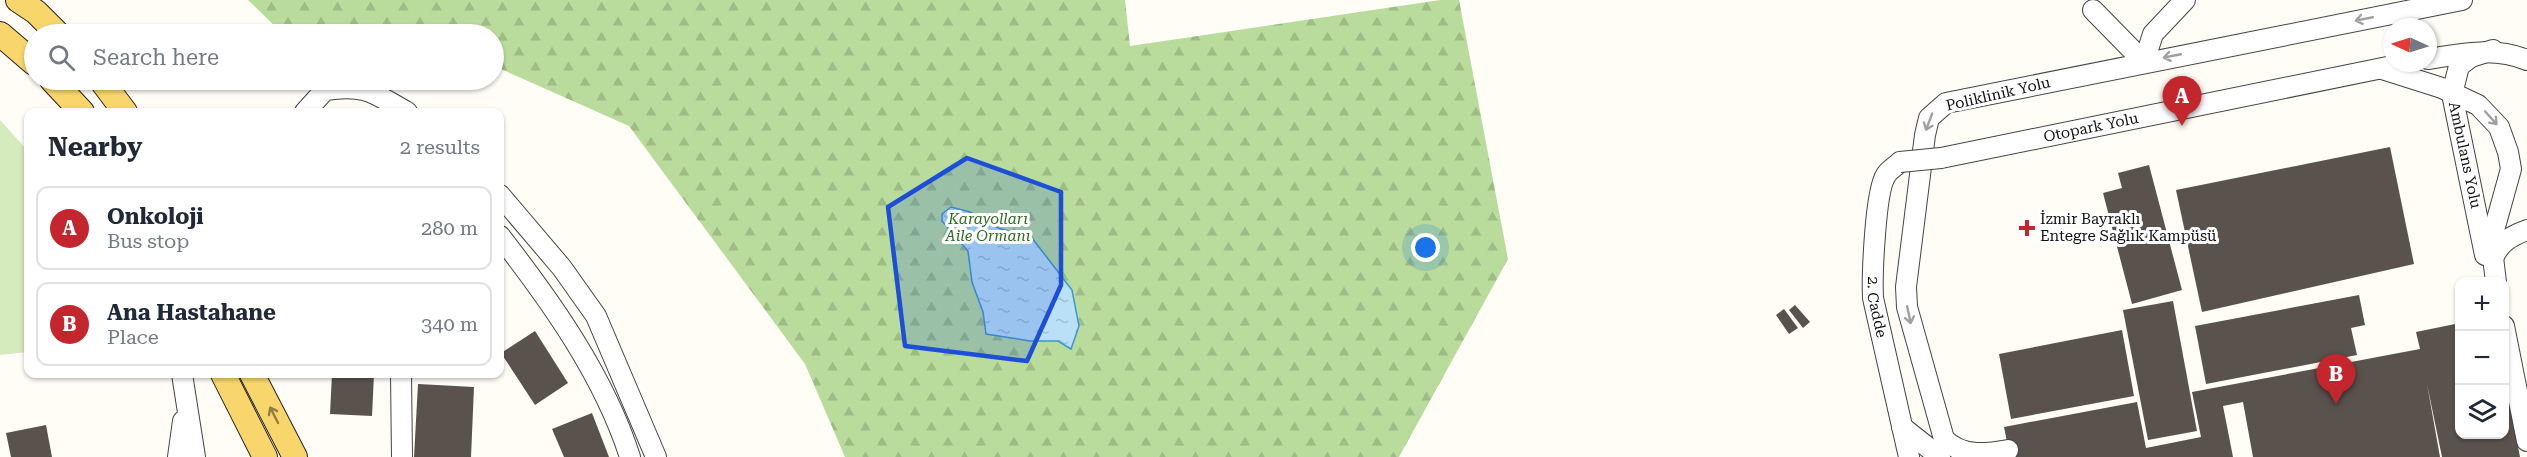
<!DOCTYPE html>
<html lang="en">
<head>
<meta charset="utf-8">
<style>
  body { margin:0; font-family:"Roboto Serif",serif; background:#f2f2f3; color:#1f2937 }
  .controls { position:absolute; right:18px; bottom:18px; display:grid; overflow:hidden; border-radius:12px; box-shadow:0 2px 4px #0004 }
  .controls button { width:54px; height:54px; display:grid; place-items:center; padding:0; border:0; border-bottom:2px solid #e0e1e3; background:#fff; color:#1f2937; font:30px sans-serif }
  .compass { position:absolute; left:2383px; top:18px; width:54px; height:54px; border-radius:50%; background:#fff; box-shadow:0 2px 4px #0004; rotate:274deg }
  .you { position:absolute; left:1426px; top:248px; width:21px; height:21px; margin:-15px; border:4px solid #fff; border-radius:50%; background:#1a73e8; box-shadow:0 0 0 9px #1a73e833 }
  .badge { display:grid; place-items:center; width:39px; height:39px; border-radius:50%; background:#c4262e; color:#fff; font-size:20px; font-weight:700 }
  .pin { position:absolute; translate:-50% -50px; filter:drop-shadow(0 2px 3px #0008) }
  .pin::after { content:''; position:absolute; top:32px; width:21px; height:18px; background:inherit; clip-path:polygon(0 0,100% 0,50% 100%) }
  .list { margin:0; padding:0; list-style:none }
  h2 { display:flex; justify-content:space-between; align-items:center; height:78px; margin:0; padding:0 24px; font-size:26px }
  h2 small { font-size:20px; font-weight:400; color:#747a83 }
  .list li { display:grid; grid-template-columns:39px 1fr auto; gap:18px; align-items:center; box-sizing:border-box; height:84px; margin:0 12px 12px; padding:0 12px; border:2px solid #e0e1e3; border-radius:12px }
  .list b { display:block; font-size:22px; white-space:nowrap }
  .list p { margin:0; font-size:20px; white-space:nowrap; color:#747a83 }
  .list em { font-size:20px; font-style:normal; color:#747a83 }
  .icon { flex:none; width:33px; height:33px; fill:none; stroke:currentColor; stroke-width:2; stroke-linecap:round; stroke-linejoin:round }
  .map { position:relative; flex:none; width:2527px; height:457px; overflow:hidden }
  .search { position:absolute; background:#fff; box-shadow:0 2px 4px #0004; left:24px; top:24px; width:480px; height:66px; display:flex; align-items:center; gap:15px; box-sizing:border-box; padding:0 21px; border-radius:33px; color:#747a83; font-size:22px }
  .panel { position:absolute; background:#fff; box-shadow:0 2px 4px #0004; left:24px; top:108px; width:480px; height:270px; border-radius:12px }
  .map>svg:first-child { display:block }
  .grass { fill:#d5ebbd }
  .forest { fill:url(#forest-firs) }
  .water { fill:url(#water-ripples); stroke:#3f96cf; stroke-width:1.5 }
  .building { fill:#5a524d }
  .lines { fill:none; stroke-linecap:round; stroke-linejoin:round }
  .minor-casing { stroke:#444; stroke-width:22 }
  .major-casing { stroke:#222; stroke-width:26 }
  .minor { stroke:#fff; stroke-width:20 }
  .major { stroke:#f9d66b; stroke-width:24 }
  .minor-bridge-casing { stroke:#444; stroke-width:22; stroke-linecap:butt }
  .minor-bridge { stroke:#fff; stroke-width:20 }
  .oneway { stroke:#a0a0a0 }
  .oneway2 { stroke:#917d42 }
  .marked { fill:#1d4ed8; fill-opacity:0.2; stroke:#1d4ed8; stroke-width:4.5; stroke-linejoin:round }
  .poi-dot { fill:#c4262e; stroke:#fff; stroke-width:2 }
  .labels { text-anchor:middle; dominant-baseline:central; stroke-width:6; stroke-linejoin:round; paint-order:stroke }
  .street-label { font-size:15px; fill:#111; stroke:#fff }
  .park-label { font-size:15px; font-style:italic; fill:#2f6b1f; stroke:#fff }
  .poi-label { font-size:15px; fill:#111; stroke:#fff; text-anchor:start }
</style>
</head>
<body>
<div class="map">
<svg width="2527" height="457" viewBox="0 0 2527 457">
  <defs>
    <pattern id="forest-firs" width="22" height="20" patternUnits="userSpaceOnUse" patternTransform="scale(1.5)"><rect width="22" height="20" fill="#b9dc9c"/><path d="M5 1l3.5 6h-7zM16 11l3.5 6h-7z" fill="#9ebc85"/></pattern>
    <pattern id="water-ripples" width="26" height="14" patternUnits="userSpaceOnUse" patternTransform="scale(1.5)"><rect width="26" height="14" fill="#b9e0f7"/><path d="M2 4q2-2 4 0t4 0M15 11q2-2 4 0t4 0" fill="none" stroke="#9ebfd3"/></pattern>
  </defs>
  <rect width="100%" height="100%" fill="#fffdf5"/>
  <polygon class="grass" points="0,120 28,151 28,352 0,355"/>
  <polygon class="forest" points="248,0 1125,0 1130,46 1440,0 1459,0 1508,259 1399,457 845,457 805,364 629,126 494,66 494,34 283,34"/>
  <polygon class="water" points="951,207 970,212 998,228 1032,238 1072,290 1079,326 1071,349 1058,341 1030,341 986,334 983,312 972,282 968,251 942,221 942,214"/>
  <g class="building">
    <polygon points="2390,147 2414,264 2202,312 2176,190"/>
    <polygon points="2149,165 2182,290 2132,304 2103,193 2122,188 2118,173"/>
    <polygon points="2359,295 2365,325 2351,328 2357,355 2206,384 2195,326"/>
    <polygon points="2173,301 2197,431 2148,440 2123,310"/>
    <polygon points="1795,305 1810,322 1803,328 1789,310"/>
    <polygon points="1784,309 1798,328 1789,334 1776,315"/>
    <polygon points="2460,323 2460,434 2504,434 2506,383 2520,457 2442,457 2427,384 2440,457 2253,457 2243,402 2223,406 2233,457 2010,457 2004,427 2137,402 2146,448 2201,437 2192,392 2420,349 2416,332"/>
    <polygon points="2122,330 2134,396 2011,419 1999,354"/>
    <polygon points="535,331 568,383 535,405 501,353"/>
    <polygon points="332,374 374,374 372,416 330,414"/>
    <polygon points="418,384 474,387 471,457 414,457"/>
    <polygon points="592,413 609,457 564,457 552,429"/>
    <polygon points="46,425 52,457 11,457 6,433"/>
  </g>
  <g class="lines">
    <defs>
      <g id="minor">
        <polyline points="2093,10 2144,62 2153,34 2185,0"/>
        <path d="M2428,59C2462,54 2494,46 2527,60"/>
        <polyline points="2382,69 2442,88 2478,105 2499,127 2508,152 2511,169 2491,241 2496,282"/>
        <path d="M305,112L325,90C367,84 373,93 407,112"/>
        <path id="s1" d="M1941,158L2407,63"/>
        <path id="s2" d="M1900,162C1896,166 1889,170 1886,175C1875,191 1872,277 1873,298L1909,457"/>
        <polyline points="500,195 562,268 596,316 656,457"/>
        <path d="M500,236C552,303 604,376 630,457"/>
        <polyline points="2485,255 2452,94 2459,66 2471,57 2493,50"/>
        <path d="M2493,258C2500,242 2511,236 2527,230"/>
        <polyline points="2504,326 2527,441"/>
        <polyline points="182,374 195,457"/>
        <polyline points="401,374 402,457"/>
        <polyline points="1902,427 1940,457"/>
        <path d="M2008,450C1985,454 1962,457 1944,439L1907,307L1906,287L1925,135L1929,118L1946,103L2462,0"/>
        <polyline points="178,457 183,421"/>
      </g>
      <g id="major">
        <polyline points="18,0 36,12 58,34"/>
        <polyline points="0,34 34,63"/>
        <polyline points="52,80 82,112"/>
        <polyline points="101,80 125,112"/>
        <polyline points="223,374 265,457"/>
        <polyline points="252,374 295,457"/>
      </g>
    </defs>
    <use href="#minor" class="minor-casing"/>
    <use href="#major" class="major-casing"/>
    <use href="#minor" class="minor"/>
    <use href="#major" class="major"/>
    <defs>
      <polyline id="minor-bridge" points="1900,162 1941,158"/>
    </defs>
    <use href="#minor-bridge" class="minor-bridge-casing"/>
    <use href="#minor-bridge" class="minor-bridge"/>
  </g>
  <defs><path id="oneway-shaft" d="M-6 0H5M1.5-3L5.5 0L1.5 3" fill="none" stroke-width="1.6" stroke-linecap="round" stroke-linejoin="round" transform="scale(1.5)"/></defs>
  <g class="oneway">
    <use href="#oneway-shaft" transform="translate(2364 19) rotate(169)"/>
    <use href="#oneway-shaft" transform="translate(2172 56) rotate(169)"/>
    <use href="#oneway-shaft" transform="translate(2491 118) rotate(48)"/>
    <use href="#oneway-shaft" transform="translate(1929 122) rotate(111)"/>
    <use href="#oneway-shaft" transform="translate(1909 315) rotate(78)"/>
  </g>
  <use class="oneway2" href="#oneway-shaft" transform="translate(274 415) rotate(-117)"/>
  <path class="marked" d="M967,158L1061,192V285L1027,361L905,346L888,207Z"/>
  <path class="poi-dot" d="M2024 219h6v6h6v6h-6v6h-6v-6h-6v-6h6z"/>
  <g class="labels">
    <g class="street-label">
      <text transform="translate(1998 94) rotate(-13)">Poliklinik Yolu</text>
      <text stroke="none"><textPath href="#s1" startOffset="153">Otopark Yolu</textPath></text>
      <text transform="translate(2465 155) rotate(78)">Ambulans Yolu</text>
      <text stroke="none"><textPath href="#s2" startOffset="153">2. Cadde</textPath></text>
    </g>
    <g class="park-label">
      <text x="988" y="219">Karayolları<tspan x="988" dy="17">Aile Ormanı</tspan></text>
    </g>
    <g class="poi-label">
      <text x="2040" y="219">İzmir Bayraklı<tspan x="2040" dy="17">Entegre Sağlık Kampüsü</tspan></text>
    </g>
  </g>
</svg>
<div class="controls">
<button>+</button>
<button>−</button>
<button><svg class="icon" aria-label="layers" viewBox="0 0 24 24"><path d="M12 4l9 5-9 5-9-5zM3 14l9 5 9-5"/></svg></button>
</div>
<svg class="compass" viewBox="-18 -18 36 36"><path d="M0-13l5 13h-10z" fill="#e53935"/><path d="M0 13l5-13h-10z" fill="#747a83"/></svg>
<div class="you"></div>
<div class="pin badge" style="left:2182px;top:126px">A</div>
<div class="pin badge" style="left:2336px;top:404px">B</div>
<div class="search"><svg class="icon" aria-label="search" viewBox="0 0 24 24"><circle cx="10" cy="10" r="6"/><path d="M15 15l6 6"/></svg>Search here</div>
<section class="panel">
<h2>Nearby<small>2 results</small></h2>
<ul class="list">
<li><span class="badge">A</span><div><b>Onkoloji</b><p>Bus stop</p></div><em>280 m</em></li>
<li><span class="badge">B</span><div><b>Ana Hastahane</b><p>Place</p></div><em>340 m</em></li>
</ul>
</section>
</div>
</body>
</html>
